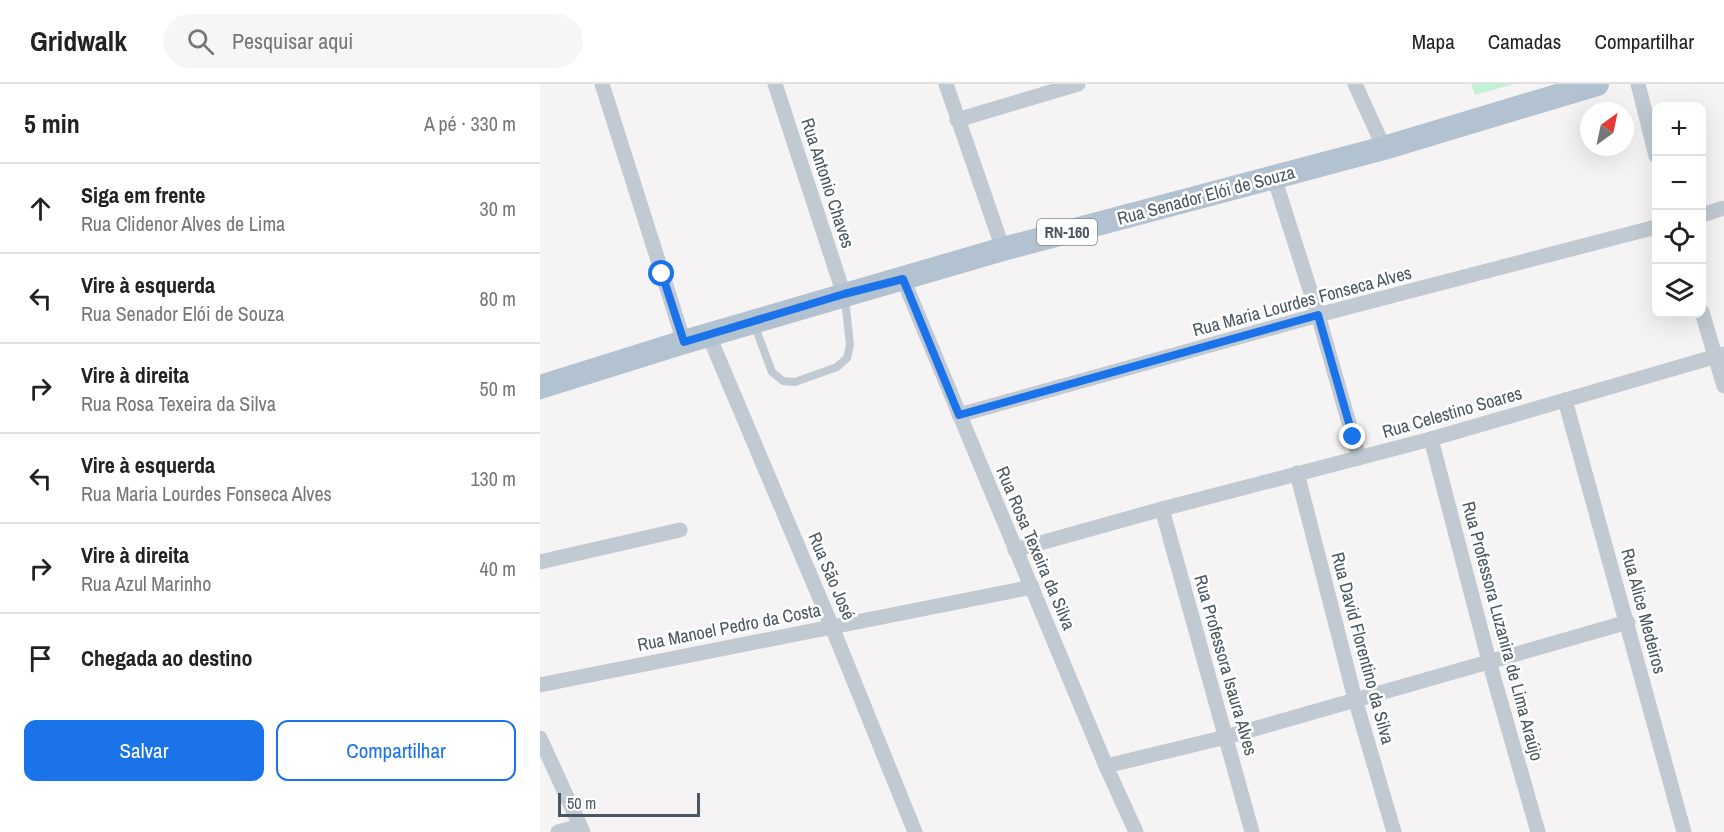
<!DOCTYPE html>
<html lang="pt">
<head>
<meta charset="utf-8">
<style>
  body { margin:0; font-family:"Archivo Narrow",sans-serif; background:#f6f6f6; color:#222 }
  .controls { position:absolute; right:18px; top:18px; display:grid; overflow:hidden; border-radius:12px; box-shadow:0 6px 24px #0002 }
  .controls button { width:54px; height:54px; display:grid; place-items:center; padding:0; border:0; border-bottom:2px solid #e0e0e0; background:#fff; color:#222; font:30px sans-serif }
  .compass { position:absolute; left:1040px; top:18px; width:54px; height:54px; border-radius:50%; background:#fff; box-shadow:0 6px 24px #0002; rotate:33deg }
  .scale { position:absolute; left:18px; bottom:15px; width:142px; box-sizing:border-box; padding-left:6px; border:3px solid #4a5661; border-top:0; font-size:16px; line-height:21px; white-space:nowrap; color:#4a5661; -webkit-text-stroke:4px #fff; paint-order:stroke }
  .stop { position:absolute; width:18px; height:18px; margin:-14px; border:4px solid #1a73e8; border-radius:50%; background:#fff }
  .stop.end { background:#1a73e8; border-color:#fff; box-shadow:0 2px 6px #0008 }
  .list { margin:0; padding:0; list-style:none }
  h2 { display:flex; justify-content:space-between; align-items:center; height:78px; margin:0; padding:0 24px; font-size:26px }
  h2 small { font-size:20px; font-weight:400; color:#767676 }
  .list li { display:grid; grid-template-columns:39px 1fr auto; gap:18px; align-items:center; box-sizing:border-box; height:90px; padding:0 24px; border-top:2px solid #e0e0e0 }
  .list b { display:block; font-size:22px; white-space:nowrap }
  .list p { margin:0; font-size:20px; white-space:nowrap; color:#767676 }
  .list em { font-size:20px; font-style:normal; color:#767676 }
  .actions { display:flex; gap:12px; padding:18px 24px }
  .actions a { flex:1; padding:14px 0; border:2px solid #1a73e8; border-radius:12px; text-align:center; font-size:21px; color:#1a73e8 }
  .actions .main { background:#1a73e8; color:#fff }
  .icon { flex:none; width:33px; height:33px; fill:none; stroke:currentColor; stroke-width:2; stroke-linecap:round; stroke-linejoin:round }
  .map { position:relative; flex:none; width:1184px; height:748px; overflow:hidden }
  header { display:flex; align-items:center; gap:36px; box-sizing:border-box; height:84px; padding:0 30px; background:#fff; border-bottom:2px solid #e0e0e0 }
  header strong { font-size:28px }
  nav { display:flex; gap:33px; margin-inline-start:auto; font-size:21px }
  .search { width:420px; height:54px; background:#f6f6f6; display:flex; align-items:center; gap:15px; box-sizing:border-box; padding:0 21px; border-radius:33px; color:#767676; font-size:22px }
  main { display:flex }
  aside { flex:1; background:#fff }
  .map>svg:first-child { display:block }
  .green { fill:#c3f1d5 }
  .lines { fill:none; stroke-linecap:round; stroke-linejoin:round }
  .lane { stroke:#c1cad2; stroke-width:8 }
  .street { stroke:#c1cad2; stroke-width:15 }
  .primary { stroke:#b3c2d1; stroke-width:24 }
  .route { stroke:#1a73e8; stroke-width:8 }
  .labels { text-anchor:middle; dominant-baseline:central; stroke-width:5; stroke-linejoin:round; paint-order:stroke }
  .shield { fill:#fff; stroke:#808990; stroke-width:1.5 }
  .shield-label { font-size:16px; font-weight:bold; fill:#4a5661 }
  .street-label { font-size:18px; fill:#4a5661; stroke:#fff }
</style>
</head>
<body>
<header>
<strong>Gridwalk</strong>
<div class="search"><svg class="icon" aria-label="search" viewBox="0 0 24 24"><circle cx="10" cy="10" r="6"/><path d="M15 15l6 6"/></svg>Pesquisar aqui</div>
<nav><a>Mapa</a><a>Camadas</a><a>Compartilhar</a></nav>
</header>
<main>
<aside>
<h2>5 min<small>A pé · 330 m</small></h2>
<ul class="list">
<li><svg class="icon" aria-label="ahead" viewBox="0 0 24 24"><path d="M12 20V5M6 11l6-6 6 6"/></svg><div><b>Siga em frente</b><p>Rua Clidenor Alves de Lima</p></div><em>30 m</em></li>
<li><svg class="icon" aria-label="left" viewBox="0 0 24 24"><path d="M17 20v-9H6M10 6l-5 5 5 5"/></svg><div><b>Vire à esquerda</b><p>Rua Senador Elói de Souza</p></div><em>80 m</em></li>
<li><svg class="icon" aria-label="right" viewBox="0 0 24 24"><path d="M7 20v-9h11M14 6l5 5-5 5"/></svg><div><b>Vire à direita</b><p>Rua Rosa Texeira da Silva</p></div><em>50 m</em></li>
<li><svg class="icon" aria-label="left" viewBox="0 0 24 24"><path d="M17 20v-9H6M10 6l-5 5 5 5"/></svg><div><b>Vire à esquerda</b><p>Rua Maria Lourdes Fonseca Alves</p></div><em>130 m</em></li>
<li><svg class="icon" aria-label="right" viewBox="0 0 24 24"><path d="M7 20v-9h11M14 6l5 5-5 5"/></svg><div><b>Vire à direita</b><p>Rua Azul Marinho</p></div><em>40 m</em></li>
<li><svg class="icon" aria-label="arrive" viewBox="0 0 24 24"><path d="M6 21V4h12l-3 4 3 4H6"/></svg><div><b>Chegada ao destino</b></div></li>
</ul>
<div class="actions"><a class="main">Salvar</a><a>Compartilhar</a></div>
</aside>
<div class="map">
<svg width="1184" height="748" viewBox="0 0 1184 748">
  <rect width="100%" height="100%" fill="#f5f3f3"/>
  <polygon class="green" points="931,0 974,0 935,11"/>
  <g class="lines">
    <polyline class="lane" points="214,240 232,288 243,297 255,298 297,283 307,274 310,261 305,216"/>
    <g class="street">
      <polyline points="62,0 144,258"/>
      <polyline points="235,0 304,211"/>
      <polyline points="406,0 463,165"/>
      <polyline points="815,0 844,64"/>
      <polyline points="1098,0 1116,72"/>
      <polyline points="417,36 538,0"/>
      <polyline points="734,93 778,231 819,374"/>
      <polyline points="1162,131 1184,124"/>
      <polyline points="363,195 566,682 596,748"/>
      <polyline points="1162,228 1184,302"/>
      <polyline points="169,252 292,543 375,748"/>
      <polyline points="1025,316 1144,748"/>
      <polyline points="419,331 778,231 1116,143"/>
      <polyline points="891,355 949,577 998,748"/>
      <polyline points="757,389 815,615 854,748"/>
      <polyline points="622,425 712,748"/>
      <polyline points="475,466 622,425 891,355 1184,270"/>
      <polyline points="0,478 140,446"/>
      <polyline points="0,601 492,503"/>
      <polyline points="0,654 43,748"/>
      <polyline points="566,682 686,653 1088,538"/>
      <polyline points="18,748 40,742"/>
    </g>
    <polyline class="primary" points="0,303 144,258 463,165 844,64 1057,0"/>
  </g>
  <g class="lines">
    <polyline class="route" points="122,190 144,258 304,210 363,195 419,331 778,231 813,353"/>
  </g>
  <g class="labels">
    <rect class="shield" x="497" y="135" width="60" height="26" rx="4.5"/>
    <g class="shield-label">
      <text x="527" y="148">RN-160</text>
    </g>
    <g class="street-label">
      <text transform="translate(288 99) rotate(72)">Rua Antonio Chaves</text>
      <text transform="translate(666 111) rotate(-15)">Rua Senador Elói de Souza</text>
      <text transform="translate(762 217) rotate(-15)">Rua Maria Lourdes Fonseca Alves</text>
      <text transform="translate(912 328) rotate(-16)">Rua Celestino Soares</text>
      <text transform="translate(496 464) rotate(67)">Rua Rosa Texeira da Silva</text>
      <text transform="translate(292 492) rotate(67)">Rua São José</text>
      <text transform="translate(1104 527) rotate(75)">Rua Alice Medeiros</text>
      <text transform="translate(189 543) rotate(-11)">Rua Manoel Pedro da Costa</text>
      <text transform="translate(963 547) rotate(75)">Rua Professora Luzanira de Lima Araújo</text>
      <text transform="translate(823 564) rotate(75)">Rua David Florentino da Silva</text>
      <text transform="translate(686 581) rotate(74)">Rua Professora Isaura Alves</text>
    </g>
  </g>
</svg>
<div class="controls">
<button>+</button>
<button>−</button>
<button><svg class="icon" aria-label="locate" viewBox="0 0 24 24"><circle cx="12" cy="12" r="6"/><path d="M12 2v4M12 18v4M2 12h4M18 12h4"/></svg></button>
<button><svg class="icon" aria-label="layers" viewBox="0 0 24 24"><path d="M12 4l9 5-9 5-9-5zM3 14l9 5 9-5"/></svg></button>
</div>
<svg class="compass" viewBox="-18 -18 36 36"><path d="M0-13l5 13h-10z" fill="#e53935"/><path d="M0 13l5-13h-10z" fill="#767676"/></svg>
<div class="scale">50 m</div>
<div class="stop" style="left:122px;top:190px"></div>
<div class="stop end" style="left:813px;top:353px"></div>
</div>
</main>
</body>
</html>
